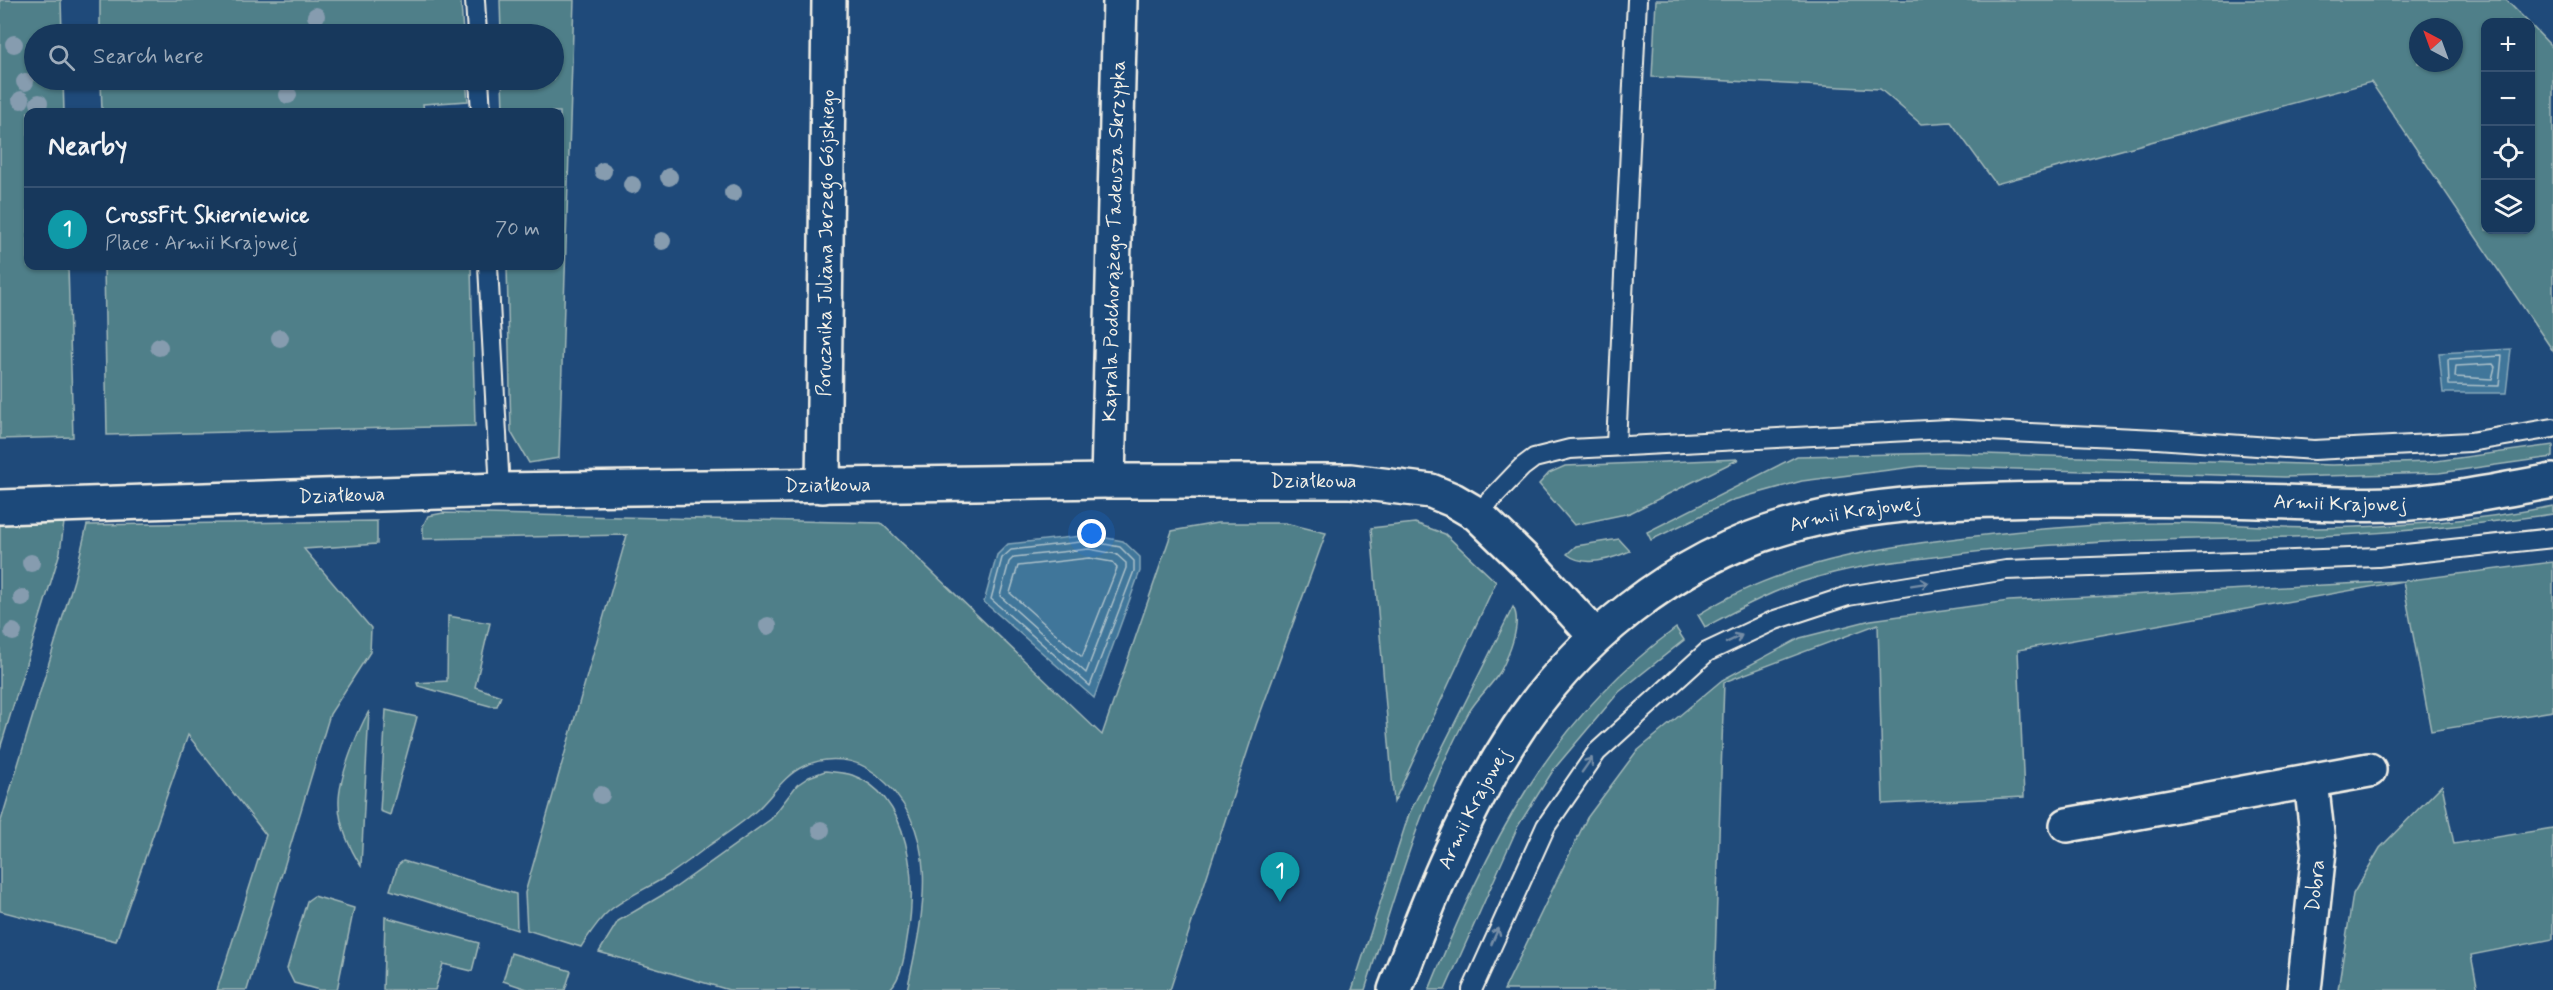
<!DOCTYPE html>
<html lang="en">
<head>
<meta charset="utf-8">
<style>
  body { margin:0; font-family:Mynerve,sans-serif; background:#203f62; color:#f1f3f6 }
  .controls { position:absolute; right:18px; top:18px; display:grid; overflow:hidden; border-radius:12px; box-shadow:0 2px 4px #0004 }
  .controls button { width:54px; height:54px; display:grid; place-items:center; padding:0; border:0; border-bottom:2px solid #365272; background:#17385c; color:#f1f3f6; font:30px sans-serif }
  .compass { position:absolute; left:2409px; top:18px; width:54px; height:54px; border-radius:50%; background:#17385c; box-shadow:0 2px 4px #0004; rotate:319deg }
  .you { position:absolute; left:1092px; top:534px; width:21px; height:21px; margin:-15px; border:4px solid #fff; border-radius:50%; background:#1a73e8; box-shadow:0 0 0 9px #1a73e833 }
  .badge { display:grid; place-items:center; width:39px; height:39px; border-radius:50%; background:#ff9aa2; color:#fff; font-size:20px; font-weight:700 }
  .pin { position:absolute; translate:-50% -50px; filter:drop-shadow(0 2px 3px #0008) }
  .pin::after { content:''; position:absolute; top:32px; width:21px; height:18px; background:inherit; clip-path:polygon(0 0,100% 0,50% 100%) }
  .list { margin:0; padding:0; list-style:none }
  h2 { display:flex; justify-content:space-between; align-items:center; height:78px; margin:0; padding:0 24px; font-size:26px }
  h2 small { font-size:20px; font-weight:400; color:#9eacbb }
  .list li { display:grid; grid-template-columns:39px 1fr auto; gap:18px; align-items:center; box-sizing:border-box; height:84px; padding:0 24px; border-top:2px solid #365272 }
  .list b { display:block; font-size:22px; white-space:nowrap }
  .list p { margin:0; font-size:20px; white-space:nowrap; color:#9eacbb }
  .list em { font-size:20px; font-style:normal; color:#9eacbb }
  .icon { flex:none; width:33px; height:33px; fill:none; stroke:currentColor; stroke-width:2; stroke-linecap:round; stroke-linejoin:round }
  .map { position:relative; flex:none; width:2553px; height:990px; overflow:hidden }
  .search { position:absolute; background:#17385c; box-shadow:0 2px 4px #0004; left:24px; top:24px; width:540px; height:66px; display:flex; align-items:center; gap:15px; box-sizing:border-box; padding:0 21px; border-radius:33px; color:#9eacbb; font-size:22px }
  .panel { position:absolute; background:#17385c; box-shadow:0 2px 4px #0004; left:24px; top:108px; width:540px; height:162px; border-radius:12px }
  .map>svg:first-child { display:block }
  .green { fill:#4f7f89; stroke:#a2b8b8; stroke-width:1.5; fill-rule:evenodd }
  .water { fill:#3f769a; stroke:#87a7b9; stroke-width:1.5 }
  .lines { fill:none; stroke-linecap:round; stroke-linejoin:round }
  .shore { stroke:#acc0c9; stroke-width:1.5 }
  .lane-casing { stroke:#f4f1e8; stroke-width:22 }
  .street-casing { stroke:#f4f1e8; stroke-width:38 }
  .secondary-casing { stroke:#f4f1e8; stroke-width:38 }
  .lane { stroke:#1f4a7a; stroke-width:18 }
  .street { stroke:#1f4a7a; stroke-width:33 }
  .secondary { stroke:#1f4a7a; stroke-width:33 }
  .tree { fill:#869caf }
  .oneway { stroke:#748da6 }
  .labels { text-anchor:middle; dominant-baseline:central; stroke-width:5; stroke-linejoin:round; paint-order:stroke }
  .street-label { font-size:20px; fill:#f4f1e8; stroke:#1f4a7a }
</style>
</head>
<body>
<div class="map">
<svg width="2553" height="990" viewBox="0 0 2553 990">
  <rect width="100%" height="100%" fill="#1f4a7a"/>
  <filter id="ink" filterUnits="userSpaceOnUse"><feTurbulence type="fractalNoise" baseFrequency=".0167" numOctaves="2"/><feDisplacementMap in="SourceGraphic" scale="12" xChannelSelector="R" yChannelSelector="G"/><feConvolveMatrix kernelMatrix="1 2 1 2 8 2 1 2 1" color-interpolation-filters="sRGB"/></filter>
  <g filter="url(#ink)">
    <g class="green">
      <polygon points="0,0 61,0 62,34 34,34 34,80 63,80 64,112 28,112 28,266 68,266 73,437 0,439"/>
      <polygon points="100,0 457,0 461,3 463,34 100,34"/>
      <polygon points="500,0 574,0 559,458 529,463 511,432 507,266 560,266 560,112 503,112 502,80 554,80 554,34 501,34"/>
      <path d="M1656,0H2506L2528,22H2486V230H2530L2531,25L2553,48V351L2371,82L1996,184L1951,122L1921,124L1880,89L1652,77ZM2418,27H2454V63H2418Z"/>
      <polygon points="101,80 466,80 468,101 423,104 424,112 102,112"/>
      <polygon points="104,266 471,266 475,426 107,435"/>
      <polygon points="2553,445 2553,457 2439,473 2284,477 1921,466 1802,481 1733,500 1651,540 1647,532 1797,456 1952,453 2332,465 2429,462"/>
      <polygon points="1739,459 1630,513 1574,525 1539,484 1549,473 1565,466"/>
      <path d="M2553,506V514C2466,526 2379,535 2291,537C2171,539 2052,541 1933,557C1891,562 1848,567 1808,580C1771,591 1739,609 1705,627L1698,615C1769,569 1860,550 1943,540C2013,531 2084,524 2155,523C2210,521 2264,528 2318,528C2397,527 2476,521 2553,506Z"/>
      <path d="M443,513L881,523L1102,735L1172,531L1217,523H1285L1326,533L1256,725L1170,990H907C923,917 945,830 876,774C856,758 828,755 804,766C783,776 774,794 758,809C743,823 724,835 707,847C694,857 681,867 667,876C648,888 626,897 609,911C597,921 589,935 581,947L527,930L525,893L627,535L423,539V526L428,516Z"/>
      <polygon points="377,521 377,544 304,549 371,628 370,652 330,714 247,990 217,990 266,835 188,735 116,941 0,911 0,824 74,580 87,525"/>
      <polygon points="64,523 60,552 0,749 0,525"/>
      <polygon points="1415,523 1445,534 1496,582 1394,802 1371,528"/>
      <path d="M1619,539L1630,551C1612,559 1584,568 1567,554L1576,546Z"/>
      <polygon points="2553,562 2553,711 2431,731 2403,581 2018,650 2024,797 1883,804 1878,624 1724,682 1714,990 1504,990 1587,818 1636,752 1722,680 1800,638 1871,620 2009,601 2403,581"/>
      <path d="M1513,607C1523,623 1508,657 1500,672C1491,686 1478,697 1469,712C1421,799 1395,896 1365,990H1352L1409,814Z"/>
      <polygon points="448,616 490,623 475,687 501,696 497,706 490,706 418,686 417,683 447,681"/>
      <path d="M1676,628L1684,640L1619,692L1554,769L1518,826L1445,990H1429C1488,845 1547,723 1676,628Z"/>
      <polygon points="386,710 417,717 390,815 380,811"/>
      <path d="M369,711L361,866C350,849 339,825 339,804C338,780 357,732 369,711Z"/>
      <path d="M825,771C834,772 844,772 852,775C911,796 917,882 908,933C905,951 903,976 890,989L729,990L599,952L618,921L676,887L771,819L797,785L809,777Z"/>
      <polygon points="2442,785 2454,844 2553,828 2553,939 2471,955 2478,990 2338,990 2353,894 2380,848"/>
      <polygon points="403,861 516,894 517,930 390,890 398,865"/>
      <polygon points="314,896 354,908 337,990 319,990 294,983 287,969 307,901"/>
      <polygon points="385,917 479,943 472,971 443,964 435,990 383,990"/>
      <polygon points="511,953 571,971 565,990 530,990 503,981"/>
    </g>
    <g class="water">
      <polygon points="2511,349 2506,393 2443,393 2439,353"/>
      <polygon points="1090,535 1123,541 1140,557 1140,571 1094,698 984,602 997,555 1008,544"/>
    </g>
    <g class="lines">
      <g class="shore">
        <polygon points="2502,356 2499,386 2449,385 2448,359"/>
        <polygon points="2493,364 2495,367 2492,379 2455,377 2456,366"/>
        <polygon points="1089,541 1120,547 1134,561 1134,571 1090,686 991,599 1002,558 1011,550"/>
        <polygon points="1089,549 1116,554 1126,563 1126,568 1086,673 1000,596 1009,562 1014,557"/>
        <polygon points="1089,558 1112,562 1117,568 1082,657 1010,593 1018,566"/>
      </g>
      <defs>
        <g id="lane">
          <polyline points="475,0 477,34"/>
          <polyline points="479,80 481,112"/>
          <polyline points="488,266 500,490"/>
          <polyline points="1616,445 1637,0"/>
          <polyline points="1477,514 1522,467 1534,458 1570,449 1947,429 2157,439 2314,450 2470,442 2553,428"/>
          <polyline points="1472,990 1546,826 1597,752 1707,652 1775,620 1848,596 2006,570 2378,557 2553,538"/>
        </g>
        <g id="street">
          <path id="s1" d="M1108,481L1120,0"/>
          <path id="s2" d="M823,486L829,0"/>
          <path id="s3" d="M0,507L500,490L1108,481H1350L1431,491L1453,500L1477,514L1534,569L1596,637"/>
          <polyline points="2067,825 2369,770"/>
          <path id="s4" d="M2304,990L2319,851L2311,781"/>
        </g>
        <g id="secondary">
          <path id="s5" d="M1395,990C1427,905 1461,818 1510,741C1572,642 1676,558 1789,526C1874,501 1966,500 2054,499C2123,499 2191,499 2259,501C2303,502 2348,506 2393,504C2446,502 2501,490 2553,481"/>
        </g>
      </defs>
      <use href="#lane" class="lane-casing"/>
      <use href="#street" class="street-casing"/>
      <use href="#secondary" class="secondary-casing"/>
      <use href="#lane" class="lane"/>
      <use href="#street" class="street"/>
      <use href="#secondary" class="secondary"/>
    </g>
    <g class="tree">
      <circle cx="316" cy="16" r="9"/>
      <circle cx="14" cy="44" r="9"/>
      <circle cx="25" cy="82" r="9"/>
      <circle cx="288" cy="95" r="9"/>
      <circle cx="21" cy="100" r="9"/>
      <circle cx="39" cy="103" r="9"/>
      <circle cx="603" cy="171" r="9"/>
      <circle cx="669" cy="177" r="9"/>
      <circle cx="632" cy="185" r="9"/>
      <circle cx="733" cy="193" r="9"/>
      <circle cx="662" cy="241" r="9"/>
      <circle cx="280" cy="338" r="9"/>
      <circle cx="159" cy="347" r="9"/>
      <circle cx="31" cy="563" r="9"/>
      <circle cx="22" cy="598" r="9"/>
      <circle cx="768" cy="626" r="9"/>
      <circle cx="13" cy="632" r="9"/>
      <circle cx="601" cy="795" r="9"/>
      <circle cx="821" cy="830" r="9"/>
    </g>
    <defs><path id="oneway-shaft" d="M-6 0H5M1.5-3L5.5 0L1.5 3" fill="none" stroke-width="1.6" stroke-linecap="round" stroke-linejoin="round" transform="scale(1.5)"/></defs>
    <g class="oneway">
      <use href="#oneway-shaft" transform="translate(1920 584) rotate(-9)"/>
      <use href="#oneway-shaft" transform="translate(1734 639) rotate(-26)"/>
      <use href="#oneway-shaft" transform="translate(1587 765) rotate(-55)"/>
      <use href="#oneway-shaft" transform="translate(1495 936) rotate(-66)"/>
    </g>
  </g>
  <g class="labels">
    <g class="street-label">
      <text stroke="none"><textPath href="#s1" startOffset="240">Kaprala Podchorążego Tadeusza Skrzypka</textPath></text>
      <text stroke="none"><textPath href="#s2" startOffset="243">Porucznika Juliana Jerzego Gójskiego</textPath></text>
      <text stroke="none"><textPath href="#s3" startOffset="1314">Działkowa</textPath></text>
      <text stroke="none"><textPath href="#s3" startOffset="828">Działkowa</textPath></text>
      <text stroke="none"><textPath href="#s3" startOffset="342">Działkowa</textPath></text>
      <text stroke="none"><textPath href="#s5" startOffset="1188">Armii Krajowej</textPath></text>
      <text stroke="none"><textPath href="#s5" startOffset="702">Armii Krajowej</textPath></text>
      <text stroke="none"><textPath href="#s5" startOffset="198">Armii Krajowej</textPath></text>
      <text stroke="none"><textPath href="#s4" startOffset="105">Dobra</textPath></text>
    </g>
  </g>
</svg>
<div class="controls">
<button>+</button>
<button>−</button>
<button><svg class="icon" aria-label="locate" viewBox="0 0 24 24"><circle cx="12" cy="12" r="6"/><path d="M12 2v4M12 18v4M2 12h4M18 12h4"/></svg></button>
<button><svg class="icon" aria-label="layers" viewBox="0 0 24 24"><path d="M12 4l9 5-9 5-9-5zM3 14l9 5 9-5"/></svg></button>
</div>
<svg class="compass" viewBox="-18 -18 36 36"><path d="M0-13l5 13h-10z" fill="#e53935"/><path d="M0 13l5-13h-10z" fill="#9eacbb"/></svg>
<div class="you"></div>
<div class="pin badge" style="left:1280px;top:902px;background:#0f9aa8">1</div>
<div class="search"><svg class="icon" aria-label="search" viewBox="0 0 24 24"><circle cx="10" cy="10" r="6"/><path d="M15 15l6 6"/></svg>Search here</div>
<section class="panel">
<h2>Nearby<small></small></h2>
<ul class="list">
<li><span class="badge" style="background:#0f9aa8">1</span><div><b>CrossFit Skierniewice</b><p>Place · Armii Krajowej</p></div><em>70 m</em></li>
</ul>
</section>
</div>
</body>
</html>
